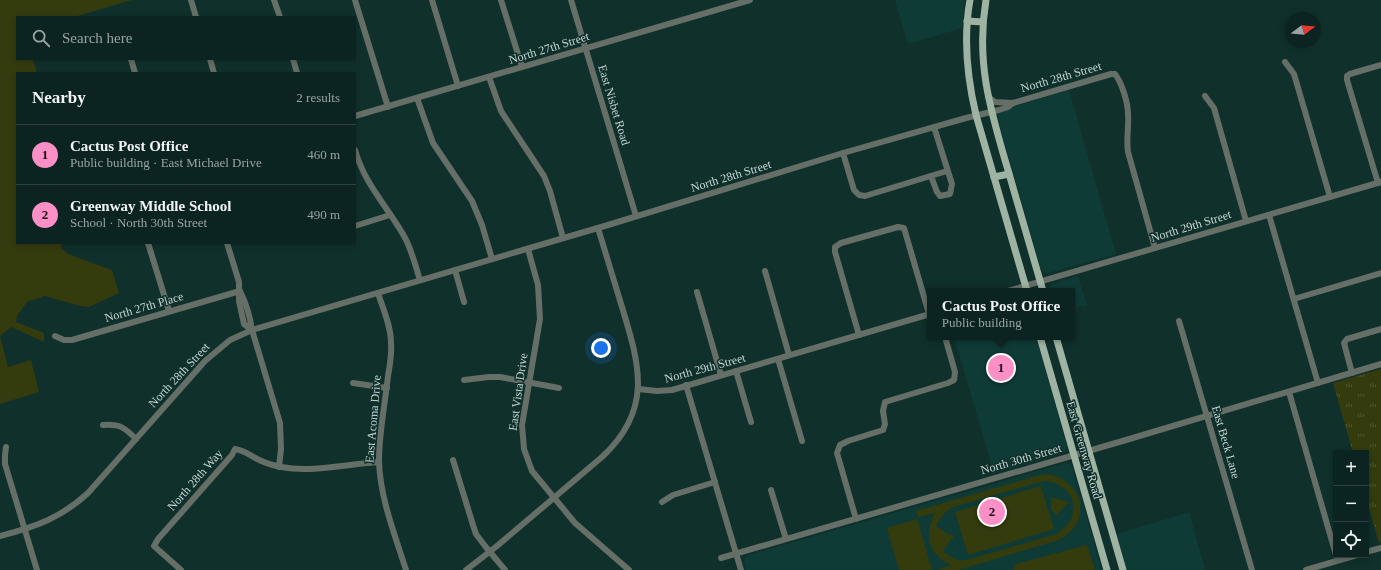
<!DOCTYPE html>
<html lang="en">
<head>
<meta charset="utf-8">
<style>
  body { margin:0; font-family:Georgia,serif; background:#152c2a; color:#f1f3f6 }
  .controls { position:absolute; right:12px; bottom:12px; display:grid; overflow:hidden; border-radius:0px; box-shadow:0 2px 6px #0003 }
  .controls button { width:36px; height:36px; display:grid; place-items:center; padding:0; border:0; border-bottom:1px solid #2c413f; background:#0c2421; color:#f1f3f6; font:20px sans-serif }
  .compass { position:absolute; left:1285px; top:12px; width:36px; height:36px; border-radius:50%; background:#0c2421; box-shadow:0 2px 6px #0003; rotate:74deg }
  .you { position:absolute; left:601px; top:348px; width:14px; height:14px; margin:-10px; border:3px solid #fff; border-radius:50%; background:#1a73e8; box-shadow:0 0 0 6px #1a73e833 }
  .badge { display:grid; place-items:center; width:26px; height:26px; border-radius:50%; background:#fb8fc6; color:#111; font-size:13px; font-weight:700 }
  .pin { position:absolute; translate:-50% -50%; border:2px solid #fff; box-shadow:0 1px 4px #0006 }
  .popup { position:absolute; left:927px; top:288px; width:148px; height:52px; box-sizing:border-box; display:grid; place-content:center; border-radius:0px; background:#0c2421; filter:drop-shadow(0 1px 3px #0005); font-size:13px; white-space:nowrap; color:#9aa4a5 }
  .popup b { font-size:15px; color:#f1f3f6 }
  .popup::after { content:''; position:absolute; left:50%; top:100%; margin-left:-8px; border:8px solid transparent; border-top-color:#0c2421 }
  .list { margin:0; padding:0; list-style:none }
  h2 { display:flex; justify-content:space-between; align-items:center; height:52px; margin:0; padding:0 16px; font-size:17px }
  h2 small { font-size:13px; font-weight:400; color:#9aa4a5 }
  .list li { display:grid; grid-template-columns:26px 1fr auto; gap:12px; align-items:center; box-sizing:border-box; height:60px; padding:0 16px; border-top:1px solid #2c413f }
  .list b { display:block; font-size:15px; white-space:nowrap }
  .list p { margin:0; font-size:13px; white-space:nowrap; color:#9aa4a5 }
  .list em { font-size:13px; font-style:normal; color:#9aa4a5 }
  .icon { flex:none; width:22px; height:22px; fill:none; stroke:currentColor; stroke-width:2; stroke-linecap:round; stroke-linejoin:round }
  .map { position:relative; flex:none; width:1381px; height:570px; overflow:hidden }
  .search { position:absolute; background:#0c2421; box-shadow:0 2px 6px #0003; left:16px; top:16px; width:340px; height:44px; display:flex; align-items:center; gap:10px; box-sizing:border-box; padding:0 14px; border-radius:0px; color:#9aa4a5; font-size:15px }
  .panel { position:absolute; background:#0c2421; box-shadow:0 2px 6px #0003; left:16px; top:72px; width:340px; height:172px; border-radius:0px }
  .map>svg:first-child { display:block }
  .built { fill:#0f3b36 }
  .grass { fill:#343b0d; fill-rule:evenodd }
  .park { fill:url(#park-tufts) }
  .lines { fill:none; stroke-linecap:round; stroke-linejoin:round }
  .minor { stroke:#656f67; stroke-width:6 }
  .major { stroke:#9fb3a3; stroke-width:7 }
  .labels { text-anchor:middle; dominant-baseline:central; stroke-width:3; stroke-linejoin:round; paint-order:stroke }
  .street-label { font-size:12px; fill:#c6d7d4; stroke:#10302c }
</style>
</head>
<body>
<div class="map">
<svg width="1381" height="570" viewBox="0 0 1381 570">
  <defs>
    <pattern id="park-tufts" width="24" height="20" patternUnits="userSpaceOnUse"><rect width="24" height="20" fill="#343b0d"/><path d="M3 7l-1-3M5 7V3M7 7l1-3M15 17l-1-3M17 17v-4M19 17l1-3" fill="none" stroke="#50572f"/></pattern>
  </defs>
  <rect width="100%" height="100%" fill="#10302c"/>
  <g class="built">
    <polygon points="895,0 965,0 962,28 908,44"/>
    <polygon points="1069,90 1116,254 1048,273 1045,273 1041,269 998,119 998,116 1003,110"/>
    <polygon points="1078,276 1087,305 1072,309 1072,291 1048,291 1048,289 1052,284"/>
    <polygon points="954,337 1036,337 1067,447 1065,452 994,473"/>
    <polygon points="1065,463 1070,464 1072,467 1102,570 746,570 744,560 746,556"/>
    <polygon points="1189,512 1205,570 1127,570 1117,534"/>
  </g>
  <g class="grass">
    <polygon points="0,0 132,0 74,17 17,17 17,59 33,59 37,73 17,73 17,243 62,243 61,248 68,254 112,270 119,293 89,307 80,306 45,296 27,302 17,316 16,322 44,333 44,342 11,327 0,336"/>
    <polygon points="0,336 8,367 31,360 39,392 0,404"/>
    <path d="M1048,474C1087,482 1092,526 1056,541L958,570H937L951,565C947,562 941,560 938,556C925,544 928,526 935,513L918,517L916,511L1040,475ZM1047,481C1078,486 1083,519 1056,534L967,560H957L943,552L951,539L954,538L953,534L949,535L936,526C940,517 945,512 953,507L1040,482Z"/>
    <polygon points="1041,486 1054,529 968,555 955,512"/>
    <polygon points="1051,497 1069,502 1056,516 1051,509"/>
    <polygon points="917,519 932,570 899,570 887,528"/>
    <polygon points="1087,545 1095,570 1013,570 1016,564"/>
  </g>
  <polygon class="park" points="1381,369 1381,542 1379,543 1366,497 1366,453 1353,453 1333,383"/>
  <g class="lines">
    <g class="minor">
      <polyline points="191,0 196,17"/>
      <polyline points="274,0 280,17"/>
      <polyline points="355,0 388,107"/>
      <polyline points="432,0 458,86"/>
      <polyline points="501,0 522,67"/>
      <polyline points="571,0 636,216"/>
      <polyline points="131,59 135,73"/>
      <polyline points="210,59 214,73"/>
      <polyline points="293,59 297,73"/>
      <polyline points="1285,62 1294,74 1330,197"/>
      <polyline points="489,77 501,111 544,176 550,191 563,238"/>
      <polyline points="1205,96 1214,108 1246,221"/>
      <path d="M988,97L995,102L1013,103L1111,74H1115C1122,83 1128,103 1128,114C1129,127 1126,139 1128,152L1155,248"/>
      <polyline points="417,98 433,143 472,201 482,225 492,259"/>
      <polyline points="355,116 750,0"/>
      <path d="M355,150C365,185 387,206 404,236C412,250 415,265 420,280"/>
      <polyline points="843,153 854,190 859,195 865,196 947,171"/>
      <polyline points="931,176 937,192 940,196 950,194 952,184 934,127"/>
      <polyline points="1378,183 1347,80 1347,76 1350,74 1381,65"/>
      <polyline points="1269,215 1318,383"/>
      <polyline points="355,226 390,215"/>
      <polyline points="148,243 169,311"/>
      <polyline points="227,243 239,282 239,301 244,324 252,330"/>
      <polyline points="528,249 538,285 540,319 522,425 524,449 532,471 575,523 629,570"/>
      <polyline points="455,270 464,302"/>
      <polyline points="765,271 789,355"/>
      <path d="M240,291C246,303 250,316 252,330L280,423L281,449L279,467"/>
      <polyline points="1008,291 1381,182"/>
      <polyline points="697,292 721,375"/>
      <path d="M378,293C383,309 391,326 391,343C392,354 390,365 388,376C385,404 379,433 379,461C380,498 395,535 406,570"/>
      <polyline points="1294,299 1381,273"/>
      <polyline points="1179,321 1252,570"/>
      <polyline points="859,335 835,252 835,247 841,243 898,227 904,228 929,314"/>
      <polyline points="55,336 64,340 72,340 240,291"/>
      <polyline points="778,359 802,441"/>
      <polyline points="736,371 751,422"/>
      <polyline points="1352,373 1344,343 1347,339 1381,329"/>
      <polyline points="464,380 489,377 500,377 559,388"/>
      <polyline points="353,383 387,388"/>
      <polyline points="686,385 741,570"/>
      <polyline points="638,389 657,391 672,390 930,314"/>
      <polyline points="1289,392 1336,555"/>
      <path d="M103,425C120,424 124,427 136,439"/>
      <polyline points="6,447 5,455 5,464 37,570"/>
      <polyline points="453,460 473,525 476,534 485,546 505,570"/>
      <polyline points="771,490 786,539"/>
      <polyline points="662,502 673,495 715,482"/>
      <polyline points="856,519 837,453 840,445 848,441 883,430 885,424 883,411 885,402 948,383 954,380 955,372 945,337"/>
      <path d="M0,536C35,527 61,518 88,493L205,361L230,340L252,330L608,225L843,153L966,118L999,110L1008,107L1013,103"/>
      <polyline points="1366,552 1381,548"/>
      <polyline points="721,558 1126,440 1381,364"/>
      <path d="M181,570L154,546L158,539L232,455L235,449C242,450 246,453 252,456C260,461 271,465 281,467C313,473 347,464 379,462"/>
      <path d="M466,570L497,546L602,457C653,410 640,366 622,307C614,281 606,254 598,228"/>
      <polyline points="1306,570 1357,555"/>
    </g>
    <g class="major">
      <path d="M970,0C963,39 967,77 976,115L1027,291"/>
      <path d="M986,0C975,65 992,115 1010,177C1021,215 1032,253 1043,291"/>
      <polyline points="967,21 983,22"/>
      <polyline points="994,177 1009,174"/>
      <polyline points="1040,337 1107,570"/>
      <polyline points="1056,337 1123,570"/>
    </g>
  </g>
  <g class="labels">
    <g class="street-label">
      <text transform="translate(549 48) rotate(-17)">North 27th Street</text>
      <text transform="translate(1061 77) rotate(-16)">North 28th Street</text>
      <text transform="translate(614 105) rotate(73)">East Nisbet Road</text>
      <text transform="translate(731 176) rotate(-17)">North 28th Street</text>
      <text transform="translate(1191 226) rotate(-17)">North 29th Street</text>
      <text transform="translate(144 307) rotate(-16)">North 27th Place</text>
      <text transform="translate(705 368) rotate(-15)">North 29th Street</text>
      <text transform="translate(179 375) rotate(-47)">North 28th Street</text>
      <text transform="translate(518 392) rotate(-82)">East Vista Drive</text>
      <text transform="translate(373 419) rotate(-85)">East Acoma Drive</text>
      <text transform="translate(1226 442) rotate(74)">East Beck Lane</text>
      <text transform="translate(1084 450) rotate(74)">East Greenway Road</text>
      <text transform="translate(1021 459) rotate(-16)">North 30th Street</text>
      <text transform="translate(195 480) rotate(-49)">North 28th Way</text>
    </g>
  </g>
</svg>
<div class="controls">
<button>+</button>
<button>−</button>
<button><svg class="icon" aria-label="locate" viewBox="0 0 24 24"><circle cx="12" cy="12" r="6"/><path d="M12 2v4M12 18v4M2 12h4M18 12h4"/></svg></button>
</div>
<svg class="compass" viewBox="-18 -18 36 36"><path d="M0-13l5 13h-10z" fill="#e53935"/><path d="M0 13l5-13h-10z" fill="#9aa4a5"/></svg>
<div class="you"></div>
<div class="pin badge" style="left:1001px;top:368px">1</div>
<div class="popup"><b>Cactus Post Office</b>Public building</div>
<div class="pin badge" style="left:992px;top:512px">2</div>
<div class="search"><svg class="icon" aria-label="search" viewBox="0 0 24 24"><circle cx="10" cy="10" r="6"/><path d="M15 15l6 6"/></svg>Search here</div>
<section class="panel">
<h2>Nearby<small>2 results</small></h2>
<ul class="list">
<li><span class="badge">1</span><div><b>Cactus Post Office</b><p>Public building · East Michael Drive</p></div><em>460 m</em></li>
<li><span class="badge">2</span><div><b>Greenway Middle School</b><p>School · North 30th Street</p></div><em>490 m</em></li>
</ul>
</section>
</div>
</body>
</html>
